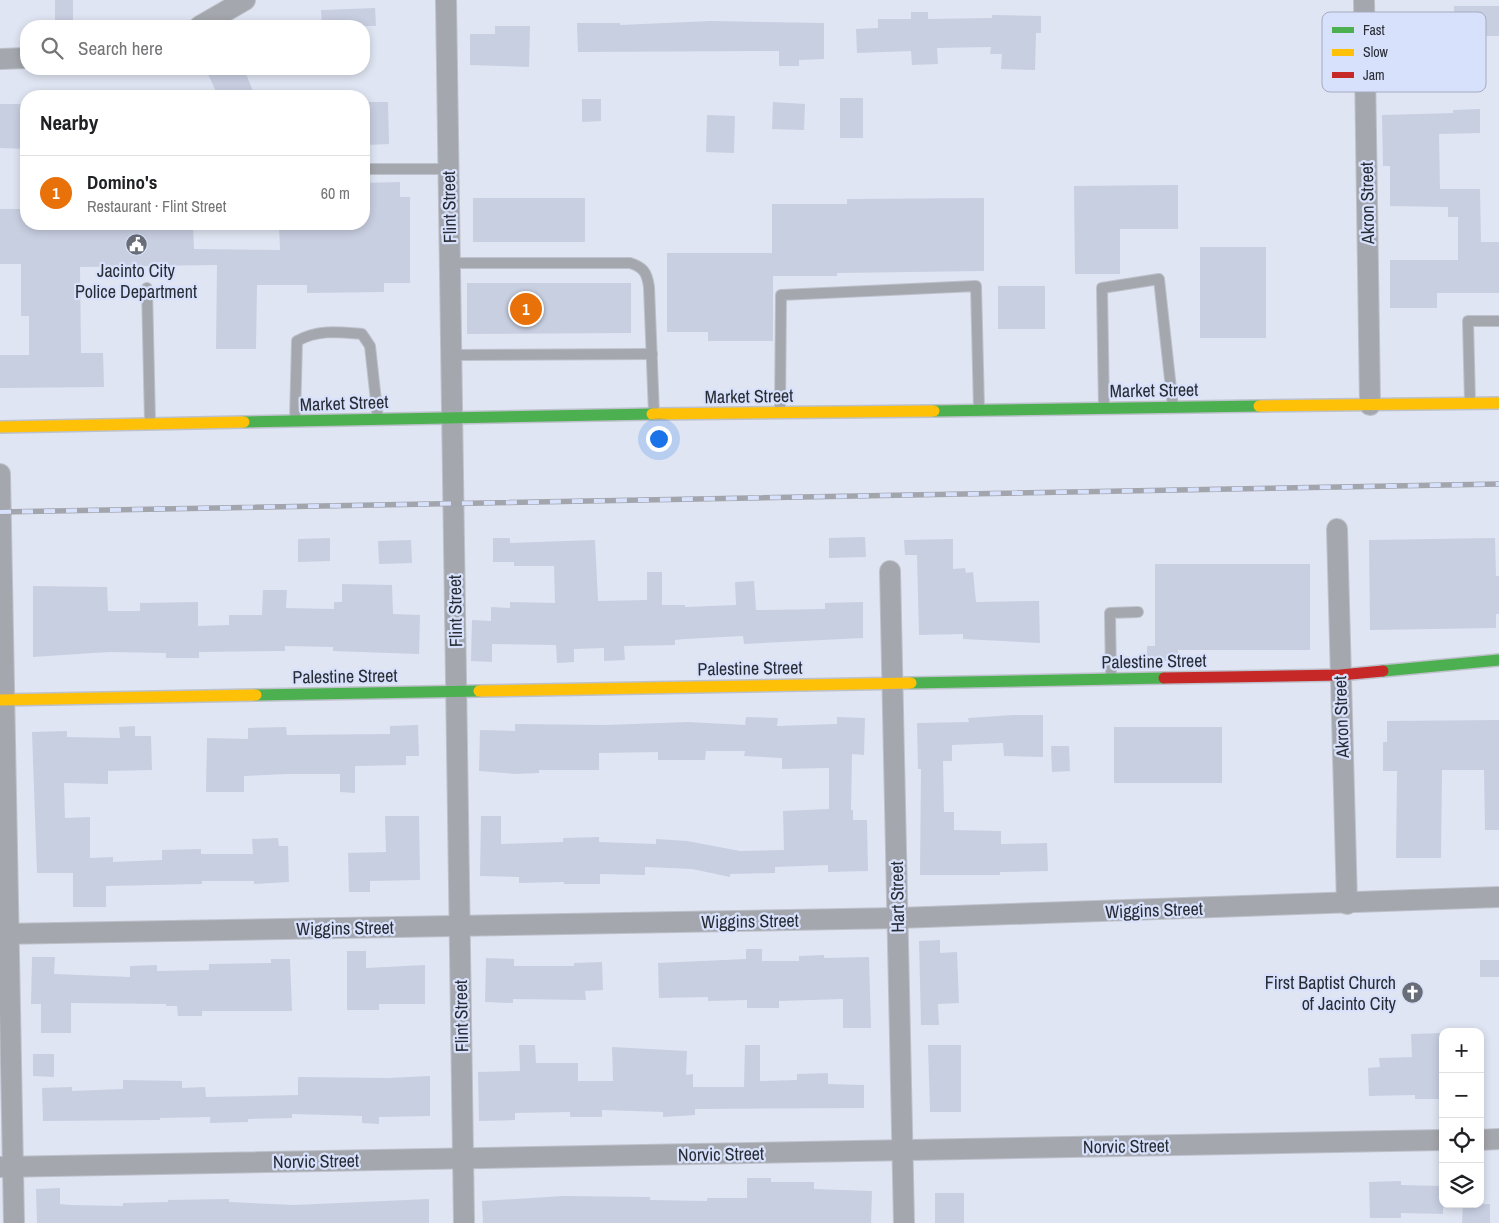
<!DOCTYPE html>
<html lang="en">
<head>
<meta charset="utf-8">
<style>
  body { margin:0; font-family:"Archivo Narrow",sans-serif; background:#f6f6f6; color:#202124 }
  .controls { position:absolute; right:15px; bottom:15px; display:grid; overflow:hidden; border-radius:10px; box-shadow:0 2px 8px #0003 }
  .controls button { width:45px; height:45px; display:grid; place-items:center; padding:0; border:0; border-bottom:1px solid #e0e0e0; background:#fff; color:#202124; font:25px sans-serif }
  .you { position:absolute; left:658px; top:438px; width:18px; height:18px; margin:-12px; border:4px solid #fff; border-radius:50%; background:#1a73e8; box-shadow:0 0 0 8px #1a73e833 }
  .badge { display:grid; place-items:center; width:32px; height:32px; border-radius:50%; background:#ea580c; color:#fff; font-size:16px; font-weight:700 }
  .pin { position:absolute; translate:-50% -50%; border:2px solid #fff; box-shadow:0 1px 5px #0006 }
  .list { margin:0; padding:0; list-style:none }
  h2 { display:flex; justify-content:space-between; align-items:center; height:65px; margin:0; padding:0 20px; font-size:21px }
  h2 small { font-size:16px; font-weight:400; color:#757577 }
  .list li { display:grid; grid-template-columns:32px 1fr auto; gap:15px; align-items:center; box-sizing:border-box; height:75px; padding:0 20px; border-top:1px solid #e0e0e0 }
  .list b { display:block; font-size:19px; white-space:nowrap }
  .list p { margin:0; font-size:16px; white-space:nowrap; color:#757577 }
  .list em { font-size:16px; font-style:normal; color:#757577 }
  .icon { flex:none; width:28px; height:28px; fill:none; stroke:currentColor; stroke-width:2; stroke-linecap:round; stroke-linejoin:round }
  .map { position:relative; flex:none; width:1499px; height:1223px; overflow:hidden }
  .search { position:absolute; background:#fff; box-shadow:0 2px 8px #0003; left:20px; top:20px; width:350px; height:55px; display:flex; align-items:center; gap:12px; box-sizing:border-box; padding:0 18px; border-radius:20px; color:#757577; font-size:19px }
  .panel { position:absolute; background:#fff; box-shadow:0 2px 8px #0003; left:20px; top:90px; width:350px; height:140px; border-radius:20px }
  .map>svg:first-child { display:block }
  .building { fill:#c8cfe1 }
  .lines { fill:none; stroke-linecap:round; stroke-linejoin:round }
  .lane-casing { stroke:#bdc1cb; stroke-width:12 }
  .street-casing { stroke:#bdc1cb; stroke-width:22 }
  .fast-casing { stroke:#bdc1cb; stroke-width:14 }
  .slow-casing { stroke:#bdc1cb; stroke-width:14 }
  .jam-casing { stroke:#bdc1cb; stroke-width:14 }
  .lane { stroke:#a4a7ad; stroke-width:10 }
  .street { stroke:#a4a7ad; stroke-width:20 }
  .fast { stroke:#4caf50; stroke-width:11 }
  .slow { stroke:#ffc107; stroke-width:11 }
  .jam { stroke:#c62828; stroke-width:11 }
  .rail-casing { stroke:#a3a5ad; stroke-width:5.5 }
  .rail { stroke:#d8e1fb; stroke-width:4; stroke-dasharray:11; stroke-linecap:butt }
  .labels { text-anchor:middle; dominant-baseline:central; stroke-width:4.5; stroke-linejoin:round; paint-order:stroke }
  .street-label { font-size:18px; fill:#282c35; stroke:#d8e1fb }
  .poi-label { font-size:18px; fill:#282c35; stroke:#d8e1fb }
  .key { fill:#d8e1fb; stroke:#a3abc0; stroke-width:1 }
  .key-label { font-size:14px; fill:#282c35 }
</style>
</head>
<body>
<div class="map">
<svg width="1499" height="1223" viewBox="0 0 1499 1223">
  <rect width="100%" height="100%" fill="#e0e5f3"/>
  <g class="building">
    <rect x="55" y="0" width="18" height="26"/>
    <polygon points="1454,6 1499,6 1499,36 1483,36 1483,67 1464,67 1464,31 1454,31"/>
    <polygon points="375,8 376,26 322,26 321,10"/>
    <polygon points="911,12 928,12 928,19 992,18 992,15 1041,16 1041,33 1036,33 1035,70 1001,69 1002,54 990,54 991,47 937,48 938,64 912,65 911,51 857,53 856,29 878,28 878,19 911,19"/>
    <polygon points="711,21 824,23 824,59 799,60 799,66 779,66 779,51 578,52 577,23 620,23 620,25"/>
    <polygon points="495,26 530,26 529,67 470,65 470,34 495,34"/>
    <polygon points="220,69 244,69 255,96 218,96 208,74"/>
    <rect x="840" y="98" width="23" height="40"/>
    <polygon points="582,99 601,99 601,121 582,122"/>
    <polygon points="366,102 388,102 389,144 367,145"/>
    <polygon points="773,102 805,104 804,130 772,129"/>
    <polygon points="0,104 26,104 26,149 0,148"/>
    <polygon points="1480,109 1480,133 1439,134 1440,189 1480,189 1481,242 1499,242 1499,293 1437,293 1437,308 1390,308 1390,260 1458,260 1458,217 1448,217 1448,207 1390,206 1390,166 1383,166 1382,115 1453,113 1453,110"/>
    <polygon points="707,115 735,116 734,153 706,152"/>
    <polygon points="400,182 400,197 410,197 410,283 384,283 384,292 307,293 307,285 257,285 256,349 216,349 217,265 80,267 81,353 103,353 104,387 0,388 0,355 29,355 29,316 21,316 21,264 0,264 0,209 26,209 26,224 193,224 194,249 280,250 279,224 364,224 364,183"/>
    <polygon points="1178,185 1178,229 1120,229 1120,274 1075,274 1074,186"/>
    <rect x="473" y="198" width="112" height="44"/>
    <polygon points="984,198 984,271 837,273 837,276 773,276 773,341 708,341 708,332 667,332 667,253 772,253 772,204 847,204 847,199"/>
    <rect x="1200" y="247" width="66" height="91"/>
    <polygon points="467,283 631,283 631,333 467,334"/>
    <rect x="998" y="286" width="47" height="43"/>
    <polygon points="865,537 866,557 829,558 829,538"/>
    <polygon points="330,538 330,561 298,562 298,539"/>
    <polygon points="493,538 510,538 510,543 595,540 598,601 647,600 647,572 662,572 662,605 685,605 685,607 736,605 735,582 754,581 756,610 825,609 825,603 863,602 863,638 744,644 743,636 685,639 675,640 675,645 624,646 625,660 604,661 604,648 574,649 574,662 557,663 556,645 492,644 492,662 471,661 472,620 491,621 491,607 510,608 510,602 555,603 554,566 514,566 514,562 493,562"/>
    <polygon points="1495,538 1496,576 1499,576 1499,614 1496,614 1496,628 1370,630 1369,540"/>
    <polygon points="953,539 953,569 965,568 966,573 973,572 976,602 1039,601 1040,643 963,639 963,634 919,635 917,555 905,555 904,540"/>
    <polygon points="411,540 412,563 379,564 378,541"/>
    <polygon points="1155,564 1310,564 1310,650 1178,650 1178,661 1147,661 1147,646 1155,646"/>
    <polygon points="342,584 392,585 393,614 420,615 419,654 333,651 333,647 285,646 285,651 199,652 199,658 166,658 166,653 109,652 33,657 33,586 107,587 108,611 140,611 140,603 198,602 198,626 229,625 229,615 262,615 263,590 287,590 286,608 334,609 334,602 342,602"/>
    <polygon points="1014,715 1043,715 1043,757 1004,756 1003,743 952,745 952,761 943,761 944,812 954,812 954,830 1001,831 1001,844 1047,843 1048,871 1000,872 1000,875 920,875 921,769 918,769 917,723 969,722 968,718"/>
    <polygon points="746,717 778,718 777,726 837,724 837,717 865,718 864,755 852,754 851,810 853,810 853,820 867,820 868,871 828,872 828,865 775,867 775,873 730,874 730,877 692,869 645,867 645,875 600,874 600,884 564,884 564,882 519,883 519,877 480,876 481,816 501,816 501,844 563,842 563,838 599,837 599,842 656,844 656,839 687,841 740,851 784,850 783,811 829,809 829,768 782,769 782,758 744,756 745,751 706,751 705,760 658,760 658,752 599,753 599,770 539,770 539,773 515,774 479,771 480,730 515,731 515,724 606,725 688,722 745,725"/>
    <polygon points="1499,720 1499,830 1485,830 1484,770 1442,770 1441,858 1396,858 1397,771 1383,771 1383,742 1387,742 1387,721"/>
    <polygon points="418,725 419,756 406,756 406,765 355,766 355,793 340,792 340,774 288,774 244,776 244,792 206,792 207,738 248,739 248,728 286,727 287,735 390,734 390,726"/>
    <polygon points="135,726 135,736 151,736 152,770 108,771 108,784 64,783 65,818 90,817 90,858 113,857 113,862 162,860 162,850 201,849 201,854 253,854 252,839 278,838 279,846 288,846 289,882 254,884 254,881 202,881 202,884 106,886 106,907 73,907 73,873 37,873 32,732 67,731 67,737 120,738 119,727"/>
    <rect x="1114" y="727" width="108" height="56"/>
    <polygon points="1051,746 1069,746 1070,771 1052,772"/>
    <polygon points="385,816 419,816 420,880 370,881 370,892 349,892 348,853 386,852"/>
    <polygon points="940,940 940,953 957,952 959,1003 938,1004 939,1025 921,1025 919,941"/>
    <polygon points="746,949 762,949 762,961 799,961 799,956 824,955 824,958 869,957 871,1028 843,1028 843,999 779,1001 779,1008 747,1008 747,1000 708,1001 708,997 659,998 658,963 746,959"/>
    <polygon points="347,951 366,951 366,968 425,965 425,1004 379,1004 379,1010 347,1010"/>
    <polygon points="32,957 55,957 54,974 130,977 130,966 157,965 157,971 209,970 209,964 271,963 271,959 290,959 292,1011 202,1011 202,1016 178,1016 177,1006 166,1006 166,1004 71,1003 71,1033 41,1033 41,1004 31,1004"/>
    <polygon points="486,958 514,959 514,966 574,966 574,963 602,962 603,990 585,991 586,1000 513,999 513,1003 485,1002"/>
    <rect x="1480" y="960" width="19" height="17"/>
    <polygon points="1443,1033 1443,1099 1415,1099 1415,1095 1369,1096 1368,1068 1380,1067 1379,1058 1412,1057 1411,1034"/>
    <polygon points="519,1045 535,1045 536,1063 578,1063 578,1081 613,1081 612,1047 687,1051 686,1075 693,1074 693,1087 744,1087 745,1045 760,1045 760,1081 797,1080 797,1074 828,1073 828,1084 864,1085 864,1108 695,1109 695,1115 663,1117 663,1112 602,1110 602,1117 570,1117 570,1112 515,1113 515,1120 479,1121 478,1072 520,1071"/>
    <polygon points="928,1045 961,1045 961,1112 930,1112"/>
    <polygon points="33,1054 54,1054 54,1077 33,1076"/>
    <polygon points="430,1076 430,1116 379,1117 379,1124 362,1123 362,1116 292,1114 292,1118 248,1119 248,1122 210,1123 210,1117 160,1118 160,1120 43,1121 42,1088 72,1087 72,1091 123,1089 123,1080 182,1081 182,1088 205,1087 206,1097 298,1095 298,1077 388,1078"/>
    <polygon points="747,1178 771,1178 771,1182 814,1182 814,1189 872,1191 871,1223 483,1223 482,1201 563,1196 650,1197 650,1200 707,1201 707,1198 747,1198"/>
    <polygon points="1401,1181 1401,1185 1443,1186 1443,1214 1401,1213 1401,1218 1370,1218 1369,1182"/>
    <polygon points="60,1188 60,1204 70,1205 123,1206 123,1203 168,1202 168,1200 229,1199 229,1202 294,1205 429,1199 429,1223 37,1223 36,1189"/>
    <rect x="935" y="1193" width="29" height="30"/>
    <polygon points="1463,1204 1490,1204 1490,1223 1462,1223"/>
  </g>
  <g class="lines">
    <defs>
      <g id="lane">
        <polyline points="364,169 449,169"/>
        <path d="M450,263H630C643,267 647,272 649,287L654,414"/>
        <polyline points="147,288 150,422"/>
        <polyline points="451,355 652,354"/>
        <polyline points="1470,403 1468,321 1499,321"/>
        <polyline points="1104,408 1102,288 1159,279 1173,407"/>
        <polyline points="780,413 781,295 976,286 979,409"/>
        <path d="M295,420L297,341C318,329 339,332 362,334L370,346L378,419"/>
        <polyline points="1111,678 1110,613 1138,612"/>
      </g>
      <g id="street">
        <polyline points="446,0 464,1223"/>
        <polyline points="1364,0 1370,405"/>
        <polyline points="200,26 245,0"/>
        <polyline points="0,59 26,58"/>
        <polyline points="0,474 14,1223"/>
        <polyline points="1337,529 1347,904"/>
        <polyline points="890,571 904,1223"/>
        <polyline points="0,934 898,918 1499,897"/>
        <polyline points="1480,1140 1499,1139"/>
        <polyline points="0,1167 1443,1140"/>
      </g>
      <g id="fast">
        <polyline points="934,411 1259,406"/>
        <polyline points="244,422 652,414"/>
        <polyline points="1383,671 1499,660"/>
        <polyline points="911,683 1164,678"/>
        <polyline points="256,695 479,691"/>
      </g>
      <g id="slow">
        <polyline points="1259,406 1499,403"/>
        <polyline points="652,414 934,411"/>
        <polyline points="0,427 244,422"/>
        <polyline points="479,691 911,683"/>
        <polyline points="0,700 256,695"/>
      </g>
      <polyline id="jam" points="1164,678 1340,675 1383,671"/>
    </defs>
    <use href="#lane" class="lane-casing"/>
    <use href="#street" class="street-casing"/>
    <use href="#fast" class="fast-casing"/>
    <use href="#slow" class="slow-casing"/>
    <use href="#jam" class="jam-casing"/>
    <use href="#lane" class="lane"/>
    <use href="#street" class="street"/>
    <use href="#fast" class="fast"/>
    <use href="#slow" class="slow"/>
    <use href="#jam" class="jam"/>
    <defs>
      <polyline id="rail" points="0,512 1499,484"/>
    </defs>
    <use href="#rail" class="rail-casing"/>
    <use href="#rail" class="rail"/>
  </g>
  <defs>
    <symbol id="civic-disc" viewBox="-11 -11 22 22"><circle r="9.5" fill="#686d78" stroke="#d8e1fb"/><path d="M-.6-6.5H3V-4.5H.6V-3L4-1V1h2V6H-6V1h2V-1L-.6-3ZM-1.2 2.5V6h2.4V2.5Z" fill="#fff"/></symbol>
    <symbol id="church-disc" viewBox="-11 -11 22 22"><circle r="9.5" fill="#686d78" stroke="#d8e1fb"/><path d="M-1.2-6h2.4v3.5h3.3v2.4h-3.3V6h-2.4V-.1h-3.3v-2.4h3.3Z" fill="#fff"/></symbol>
  </defs>
  <g fill-rule="evenodd">
    <use href="#civic-disc" x="124" y="232" width="25" height="25"/>
    <use href="#church-disc" x="1400" y="980" width="25" height="25"/>
  </g>
  <g class="labels">
    <g class="street-label">
      <text transform="translate(1367 203) rotate(-91)">Akron Street</text>
      <text transform="translate(449 207) rotate(-91)">Flint Street</text>
      <text transform="translate(1154 390) rotate(-1)">Market Street</text>
      <text transform="translate(749 396) rotate(-1)">Market Street</text>
      <text transform="translate(344 403) rotate(-2)">Market Street</text>
      <text transform="translate(455 611) rotate(-91)">Flint Street</text>
      <text transform="translate(1154 661) rotate(-1)">Palestine Street</text>
      <text transform="translate(750 668) rotate(-1)">Palestine Street</text>
      <text transform="translate(345 676) rotate(-1)">Palestine Street</text>
      <text transform="translate(1341 717) rotate(-92)">Akron Street</text>
      <text transform="translate(897 897) rotate(-91)">Hart Street</text>
      <text transform="translate(1154 910) rotate(-2)">Wiggins Street</text>
      <text transform="translate(750 921) rotate(-1)">Wiggins Street</text>
      <text transform="translate(345 928) rotate(-1)">Wiggins Street</text>
      <text transform="translate(461 1016) rotate(-91)">Flint Street</text>
      <text transform="translate(1126 1146) rotate(-1)">Norvic Street</text>
      <text transform="translate(721 1154) rotate(-1)">Norvic Street</text>
      <text transform="translate(316 1161) rotate(-1)">Norvic Street</text>
    </g>
    <g class="poi-label">
      <text x="136" y="270">Jacinto City<tspan x="136" dy="21">Police Department</tspan></text>
      <text x="1396" y="982" text-anchor="end">First Baptist Church<tspan x="1396" dy="21">of Jacinto City</tspan></text>
    </g>
  </g>
  <rect x="1322" y="12" width="164" height="80" rx="8" class="key"/>
  <rect x="1332" y="27" width="22" height="6" fill="#4caf50"/>
  <rect x="1332" y="49" width="22" height="7" fill="#ffc107"/>
  <rect x="1332" y="72" width="22" height="6" fill="#c62828"/>
  <g class="key-label">
    <text x="1363" y="35">Fast</text>
    <text x="1363" y="57">Slow</text>
    <text x="1363" y="80">Jam</text>
  </g>
</svg>
<div class="controls">
<button>+</button>
<button>−</button>
<button><svg class="icon" aria-label="locate" viewBox="0 0 24 24"><circle cx="12" cy="12" r="6"/><path d="M12 2v4M12 18v4M2 12h4M18 12h4"/></svg></button>
<button><svg class="icon" aria-label="layers" viewBox="0 0 24 24"><path d="M12 4l9 5-9 5-9-5zM3 14l9 5 9-5"/></svg></button>
</div>
<div class="you"></div>
<div class="pin badge" style="left:526px;top:309px;background:#e8710a">1</div>
<div class="search"><svg class="icon" aria-label="search" viewBox="0 0 24 24"><circle cx="10" cy="10" r="6"/><path d="M15 15l6 6"/></svg>Search here</div>
<section class="panel">
<h2>Nearby<small></small></h2>
<ul class="list">
<li><span class="badge" style="background:#e8710a">1</span><div><b>Domino's</b><p>Restaurant · Flint Street</p></div><em>60 m</em></li>
</ul>
</section>
</div>
</body>
</html>
